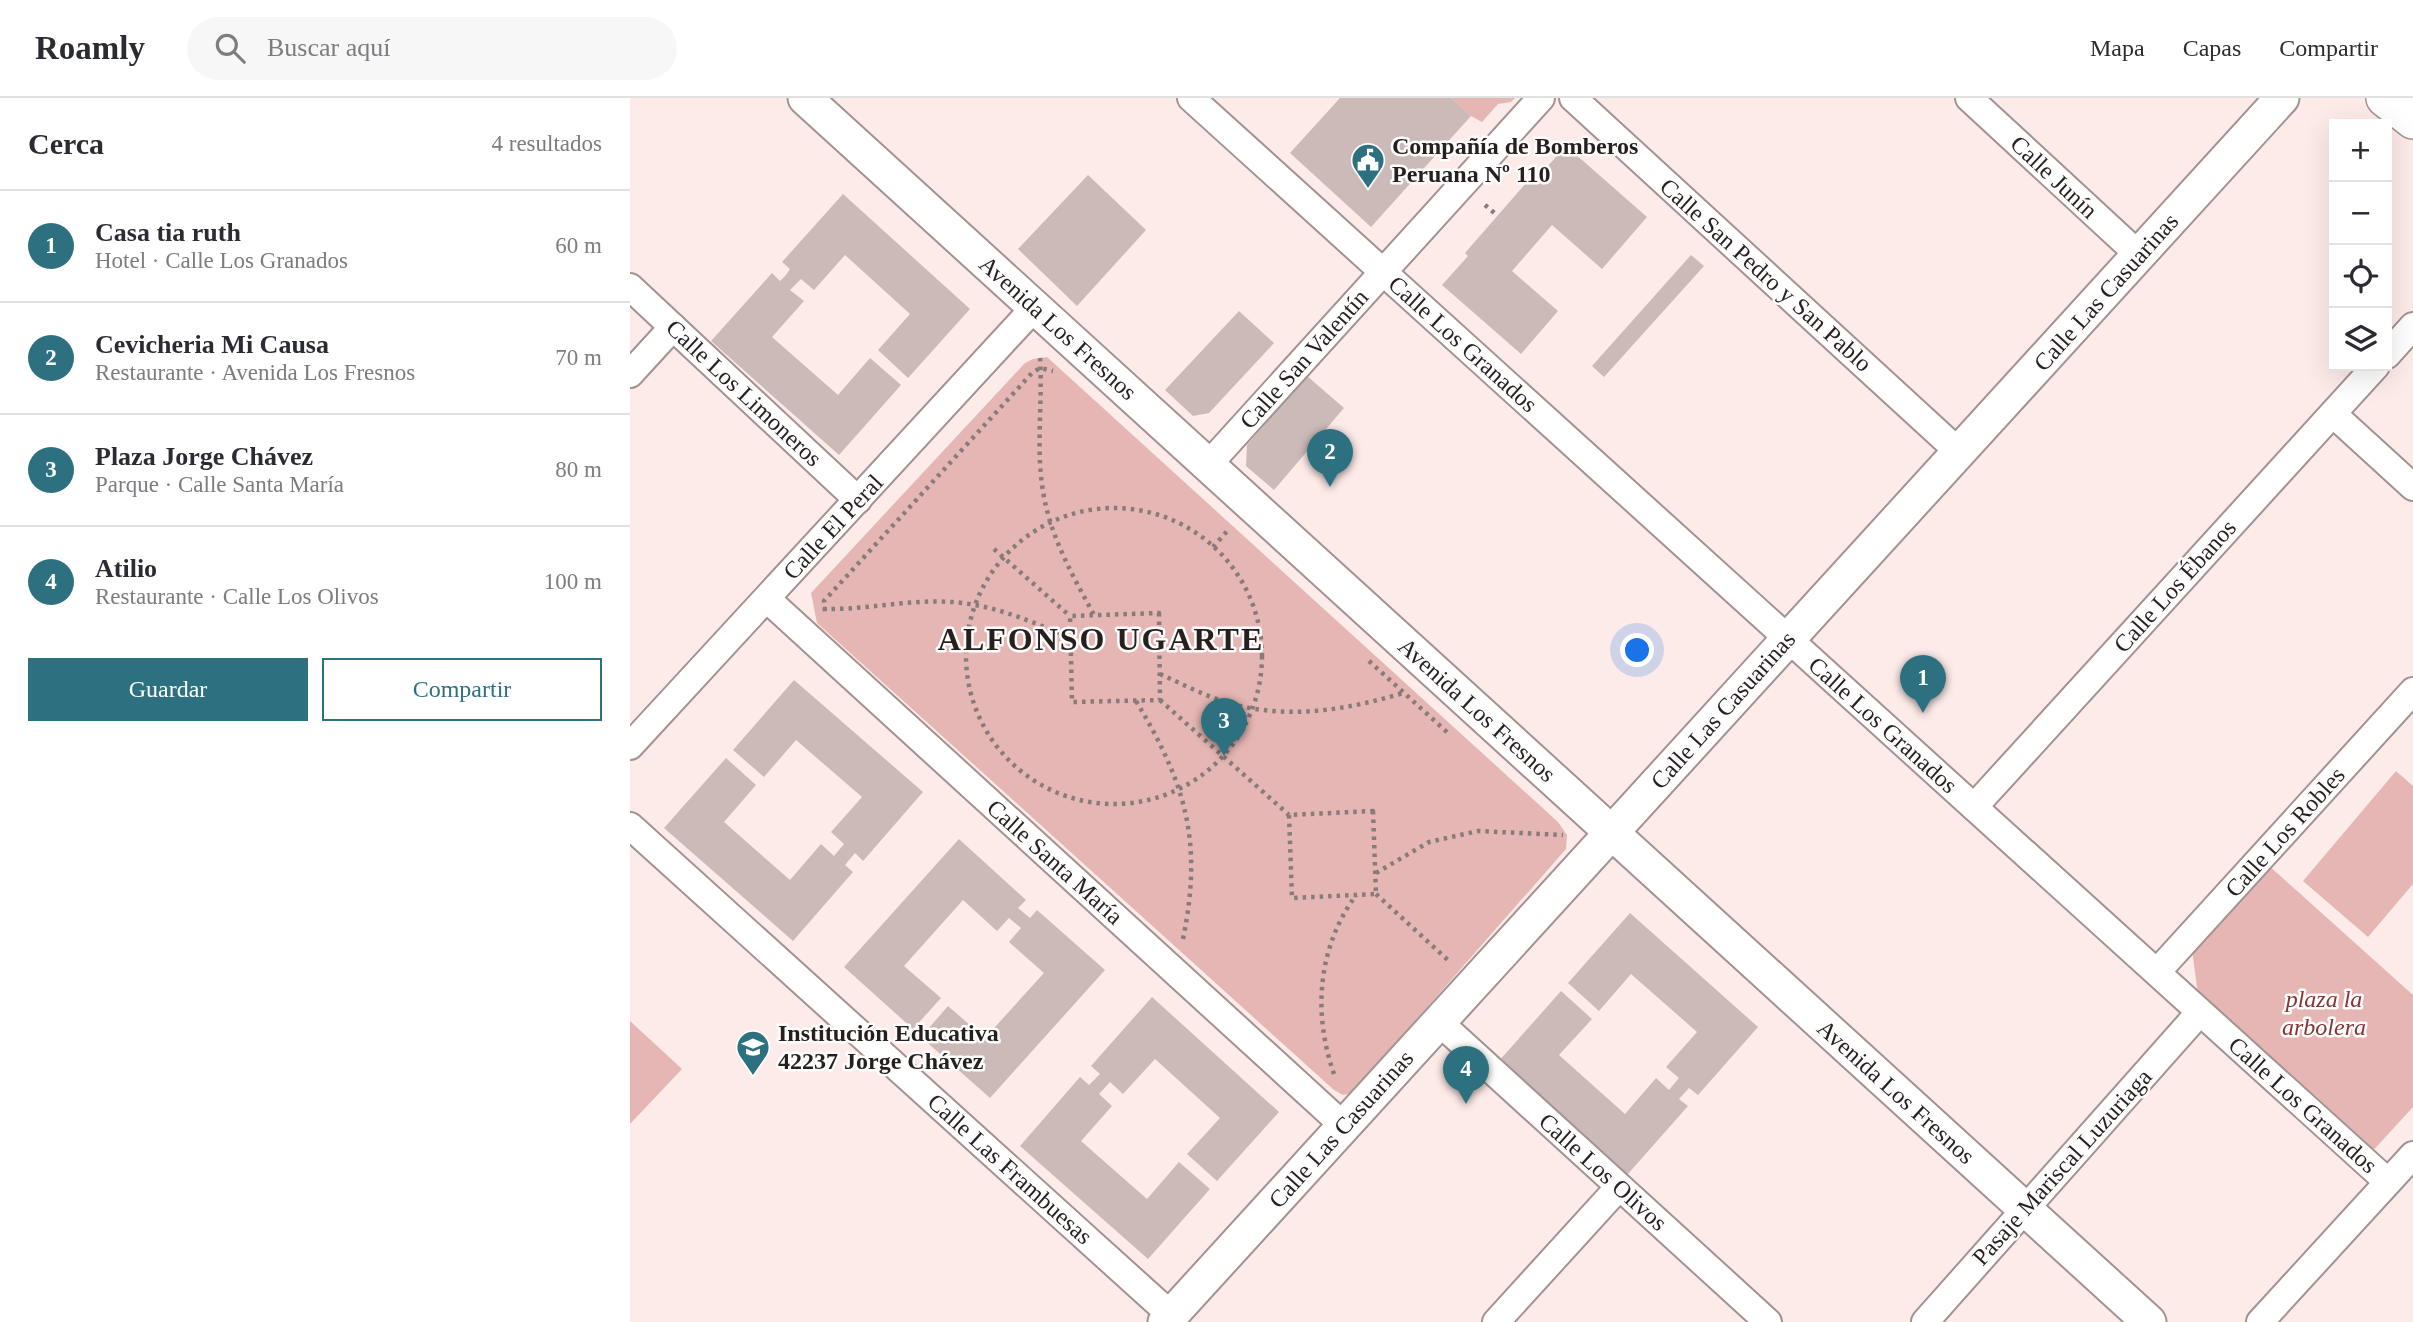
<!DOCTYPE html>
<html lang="es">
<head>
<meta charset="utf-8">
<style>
  body { margin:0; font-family:Georgia,serif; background:#f7f7f7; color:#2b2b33 }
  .controls { position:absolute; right:21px; top:21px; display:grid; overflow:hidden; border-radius:0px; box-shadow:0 7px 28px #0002 }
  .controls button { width:63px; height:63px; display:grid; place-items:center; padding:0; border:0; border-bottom:2px solid #e1e1e2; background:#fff; color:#2b2b33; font:35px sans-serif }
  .you { position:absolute; left:1008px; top:553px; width:24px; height:24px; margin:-18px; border:5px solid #fff; border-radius:50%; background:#1a73e8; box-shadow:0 0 0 10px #1a73e833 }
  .badge { display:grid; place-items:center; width:46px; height:46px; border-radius:50%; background:#2d7181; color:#fff; font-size:23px; font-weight:700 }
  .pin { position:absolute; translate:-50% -58px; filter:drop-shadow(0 2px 4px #0008) }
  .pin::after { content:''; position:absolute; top:37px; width:24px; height:21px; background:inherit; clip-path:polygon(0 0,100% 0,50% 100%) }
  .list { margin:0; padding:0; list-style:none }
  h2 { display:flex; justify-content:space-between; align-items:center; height:91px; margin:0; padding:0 28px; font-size:30px }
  h2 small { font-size:23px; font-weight:400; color:#7c7c81 }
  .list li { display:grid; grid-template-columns:46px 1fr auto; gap:21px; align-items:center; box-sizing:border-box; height:112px; padding:0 28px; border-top:2px solid #e1e1e2 }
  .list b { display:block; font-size:26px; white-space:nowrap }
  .list p { margin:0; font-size:23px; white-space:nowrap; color:#7c7c81 }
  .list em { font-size:23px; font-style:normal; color:#7c7c81 }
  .actions { display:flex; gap:14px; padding:21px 28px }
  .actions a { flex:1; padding:16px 0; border:2px solid #2d7181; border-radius:0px; text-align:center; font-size:24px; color:#2d7181 }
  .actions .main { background:#2d7181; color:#fff }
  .icon { flex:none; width:38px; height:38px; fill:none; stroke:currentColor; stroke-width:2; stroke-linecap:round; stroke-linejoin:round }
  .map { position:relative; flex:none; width:1783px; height:1224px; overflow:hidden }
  header { display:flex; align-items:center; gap:42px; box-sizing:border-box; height:98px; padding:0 35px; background:#fff; border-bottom:2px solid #e1e1e2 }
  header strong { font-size:33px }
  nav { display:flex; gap:38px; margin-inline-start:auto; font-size:24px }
  .search { width:490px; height:63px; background:#f7f7f7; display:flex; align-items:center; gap:18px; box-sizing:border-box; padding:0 24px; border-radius:38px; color:#7c7c81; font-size:26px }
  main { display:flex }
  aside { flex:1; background:#fff }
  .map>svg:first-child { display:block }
  .green { fill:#e5b6b3 }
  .building { fill:#ccbab8 }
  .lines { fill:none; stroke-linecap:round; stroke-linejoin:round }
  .minor-casing { stroke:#a39291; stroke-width:30 }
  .tertiary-casing { stroke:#a39291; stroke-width:37 }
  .secondary-casing { stroke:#a39291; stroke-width:40 }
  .path { stroke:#887c7b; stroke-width:4.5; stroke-dasharray:3.5 5; stroke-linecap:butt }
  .minor { stroke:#fff; stroke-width:26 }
  .tertiary { stroke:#fff; stroke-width:33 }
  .secondary { stroke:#fff; stroke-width:37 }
  .labels { text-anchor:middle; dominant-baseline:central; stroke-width:5; stroke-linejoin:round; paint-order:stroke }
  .poi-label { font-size:24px; font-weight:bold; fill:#261f1e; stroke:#fdfdfd; text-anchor:start }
  .street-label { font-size:24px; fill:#261f1e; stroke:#fdfdfd }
  .park-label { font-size:24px; font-style:italic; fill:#843433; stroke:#fdfdfd }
  .district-label { font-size:32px; font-weight:bold; letter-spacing:2px; fill:#261f1e; stroke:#fdfdfd }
</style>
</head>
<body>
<header>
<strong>Roamly</strong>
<div class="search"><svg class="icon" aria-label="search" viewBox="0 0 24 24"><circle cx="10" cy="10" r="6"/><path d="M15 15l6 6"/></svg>Buscar aquí</div>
<nav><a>Mapa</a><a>Capas</a><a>Compartir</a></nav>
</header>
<main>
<aside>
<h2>Cerca<small>4 resultados</small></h2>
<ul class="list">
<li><span class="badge">1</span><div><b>Casa tia ruth</b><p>Hotel · Calle Los Granados</p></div><em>60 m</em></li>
<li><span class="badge">2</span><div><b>Cevicheria Mi Causa</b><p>Restaurante · Avenida Los Fresnos</p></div><em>70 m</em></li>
<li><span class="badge">3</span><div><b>Plaza Jorge Chávez</b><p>Parque · Calle Santa María</p></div><em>80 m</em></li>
<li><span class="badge">4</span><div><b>Atilio</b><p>Restaurante · Calle Los Olivos</p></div><em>100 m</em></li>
</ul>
<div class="actions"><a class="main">Guardar</a><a>Compartir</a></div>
</aside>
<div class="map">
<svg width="1783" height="1224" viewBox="0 0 1783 1224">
  <rect width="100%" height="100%" fill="#fdebe9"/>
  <g class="green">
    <polygon points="821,0 885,0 881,4 868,6 852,24 841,18"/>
    <polygon points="417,259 928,724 937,737 936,751 722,995 713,997 704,992 187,525 181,495 395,265 403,261"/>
    <polygon points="1766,673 1783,688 1783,786 1738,839 1673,783"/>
    <polygon points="1637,766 1783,897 1783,1009 1739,1057 1568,896 1562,852"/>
    <polygon points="0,923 52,971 0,1026"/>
  </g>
  <g class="building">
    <polygon points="710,0 821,0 841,18 741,129 660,55"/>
    <polygon points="936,48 1017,119 972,171 922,127 882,173 928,213 891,256 812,187 838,158 835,155 903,77 907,80"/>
    <polygon points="458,77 516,132 447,208 388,151"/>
    <polygon points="213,96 340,211 278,280 248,252 280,216 215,157 184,192 171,181 160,192 174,203 142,239 208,297 240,260 271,287 209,357 81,243 142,175 150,183 156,177 160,171 152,164"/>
    <polygon points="1061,157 1074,168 974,279 962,268"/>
    <polygon points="609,213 644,245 579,315 563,318 535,292"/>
    <polygon points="677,278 714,310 644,392 616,368 617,347"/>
    <polygon points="164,582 293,694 233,763 225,755 215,767 223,774 163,843 34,730 96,660 126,687 94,724 160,782 191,746 204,758 214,746 201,734 232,699 166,642 134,679 103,652"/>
    <polygon points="329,741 396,802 388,810 400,820 407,812 475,872 360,1000 291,939 318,908 355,940 414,875 379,844 391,830 379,820 367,833 333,802 274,868 311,900 283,931 214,869"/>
    <polygon points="1000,815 1128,929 1068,997 1059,990 1049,1001 1058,1008 997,1077 869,963 931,893 962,921 929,957 995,1016 1026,980 1039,992 1049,980 1036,969 1067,934 1001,876 969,913 938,885"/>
    <polygon points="522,899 649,1014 587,1083 557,1056 590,1020 525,961 493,996 480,984 469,996 482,1008 451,1043 517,1101 549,1064 580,1091 518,1161 390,1048 450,979 459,987 470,976 461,968"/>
  </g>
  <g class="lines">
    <defs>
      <g id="minor">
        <polyline points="561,0 1758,1084"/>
        <polyline points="943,0 1330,355"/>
        <polyline points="1339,0 1509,157"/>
        <polyline points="0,189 228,402"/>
        <polyline points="1757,257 1783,228"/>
        <polyline points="0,276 43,229"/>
        <polyline points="1703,316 1783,389"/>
        <polyline points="578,367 911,0"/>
        <polyline points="137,501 714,1028"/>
        <polyline points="0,648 405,209"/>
        <polyline points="1344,709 1746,268"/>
        <polyline points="0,728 541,1217"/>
        <polyline points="1527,874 1783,593"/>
        <polyline points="809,924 1138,1224"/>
        <polyline points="866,1224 989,1089"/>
        <polyline points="1295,1224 1570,914"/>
        <polyline points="1630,1224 1783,1057"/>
      </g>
      <g id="tertiary">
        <polyline points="175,0 1519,1224"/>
        <polyline points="535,1224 1652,0"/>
      </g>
      <polyline id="secondary" points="1755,0 1783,22"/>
    </defs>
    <use href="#minor" class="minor-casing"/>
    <use href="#tertiary" class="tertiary-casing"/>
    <use href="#secondary" class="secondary-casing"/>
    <g class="path">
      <polyline points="855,107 868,118"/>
      <path d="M410,260C413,306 405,353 414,399C422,442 444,480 464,517"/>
      <circle cx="484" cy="558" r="148"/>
      <polyline points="583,449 599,431"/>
      <polyline points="364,451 440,518"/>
      <path d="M193,511C236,512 279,501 322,504C364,507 401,523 440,540"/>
      <polyline points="195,513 194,503 402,275 410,270 423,273"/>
      <polygon points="529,515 530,602 442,604 440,518"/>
      <polyline points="739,563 818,635"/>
      <path d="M530,576C552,586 575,598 599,605C657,622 717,612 773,595"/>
      <polyline points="530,602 659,717"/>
      <path d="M506,603C556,686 573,744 553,841"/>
      <polygon points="743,713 746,796 662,800 659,717"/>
      <polyline points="746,775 799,744 848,733 933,737"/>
      <polyline points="746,796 820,864"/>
      <path d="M704,976C683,916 687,851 726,797"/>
    </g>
    <use href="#minor" class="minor"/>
    <use href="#tertiary" class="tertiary"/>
    <use href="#secondary" class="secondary"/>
  </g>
  <defs>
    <symbol id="civic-pin" viewBox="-11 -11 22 30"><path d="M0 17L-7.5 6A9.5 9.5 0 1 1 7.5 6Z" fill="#2d7181" stroke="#fdfdfd"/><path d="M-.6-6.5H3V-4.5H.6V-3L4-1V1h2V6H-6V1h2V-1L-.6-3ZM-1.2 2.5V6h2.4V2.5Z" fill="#fff"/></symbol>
    <symbol id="school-pin" viewBox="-11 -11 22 30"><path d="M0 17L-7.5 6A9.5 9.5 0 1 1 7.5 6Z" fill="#2d7181" stroke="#fdfdfd"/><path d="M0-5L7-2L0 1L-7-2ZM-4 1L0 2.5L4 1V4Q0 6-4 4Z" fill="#fff"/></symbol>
  </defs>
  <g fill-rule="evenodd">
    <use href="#civic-pin" x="719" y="43" width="38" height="52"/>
    <use href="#school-pin" x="104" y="930" width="38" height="52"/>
  </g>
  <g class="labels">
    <g class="poi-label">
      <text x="762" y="48">Compañía de Bomberos<tspan x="762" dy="28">Peruana Nº 110</tspan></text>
      <text x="148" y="935">Institución Educativa<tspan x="148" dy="28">42237 Jorge Chávez</tspan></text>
    </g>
    <g class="street-label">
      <text transform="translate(1424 79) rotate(43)">Calle Junín</text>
      <text transform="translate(1136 177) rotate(42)">Calle San Pedro y San Pablo</text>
      <text transform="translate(1476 194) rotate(-48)">Calle Las Casuarinas</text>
      <text transform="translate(428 230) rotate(42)">Avenida Los Fresnos</text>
      <text transform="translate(833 246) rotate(42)">Calle Los Granados</text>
      <text transform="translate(674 261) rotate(-48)">Calle San Valentín</text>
      <text transform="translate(114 295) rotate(43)">Calle Los Limoneros</text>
      <text transform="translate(203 429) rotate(-47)">Calle El Peral</text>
      <text transform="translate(1545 488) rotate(-48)">Calle Los Ébanos</text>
      <text transform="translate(847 612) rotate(42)">Avenida Los Fresnos</text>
      <text transform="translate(1093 612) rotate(-48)">Calle Las Casuarinas</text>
      <text transform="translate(1253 627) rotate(42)">Calle Los Granados</text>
      <text transform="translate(1655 734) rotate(-48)">Calle Los Robles</text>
      <text transform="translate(425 764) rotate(42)">Calle Santa María</text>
      <text transform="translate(1266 994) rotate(42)">Avenida Los Fresnos</text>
      <text transform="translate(1673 1007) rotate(42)">Calle Los Granados</text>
      <text transform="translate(711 1031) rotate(-48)">Calle Las Casuarinas</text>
      <text transform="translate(1432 1069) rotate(-48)">Pasaje Mariscal Luzuriaga</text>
      <text transform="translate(380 1071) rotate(42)">Calle Las Frambuesas</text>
      <text transform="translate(973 1074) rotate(42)">Calle Los Olivos</text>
    </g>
    <g class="park-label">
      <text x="1694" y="901">plaza la<tspan x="1694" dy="28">arbolera</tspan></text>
    </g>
    <g class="district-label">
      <text x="471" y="541">ALFONSO UGARTE</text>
    </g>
  </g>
</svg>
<div class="controls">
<button>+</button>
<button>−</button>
<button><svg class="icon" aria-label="locate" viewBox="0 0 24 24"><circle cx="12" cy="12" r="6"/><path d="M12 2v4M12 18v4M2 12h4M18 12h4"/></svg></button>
<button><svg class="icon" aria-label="layers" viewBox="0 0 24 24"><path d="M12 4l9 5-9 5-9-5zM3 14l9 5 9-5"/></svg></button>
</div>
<div class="you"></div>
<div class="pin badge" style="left:1293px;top:615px">1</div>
<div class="pin badge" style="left:700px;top:389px">2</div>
<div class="pin badge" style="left:594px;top:658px">3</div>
<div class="pin badge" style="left:836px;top:1006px">4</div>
</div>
</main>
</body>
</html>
